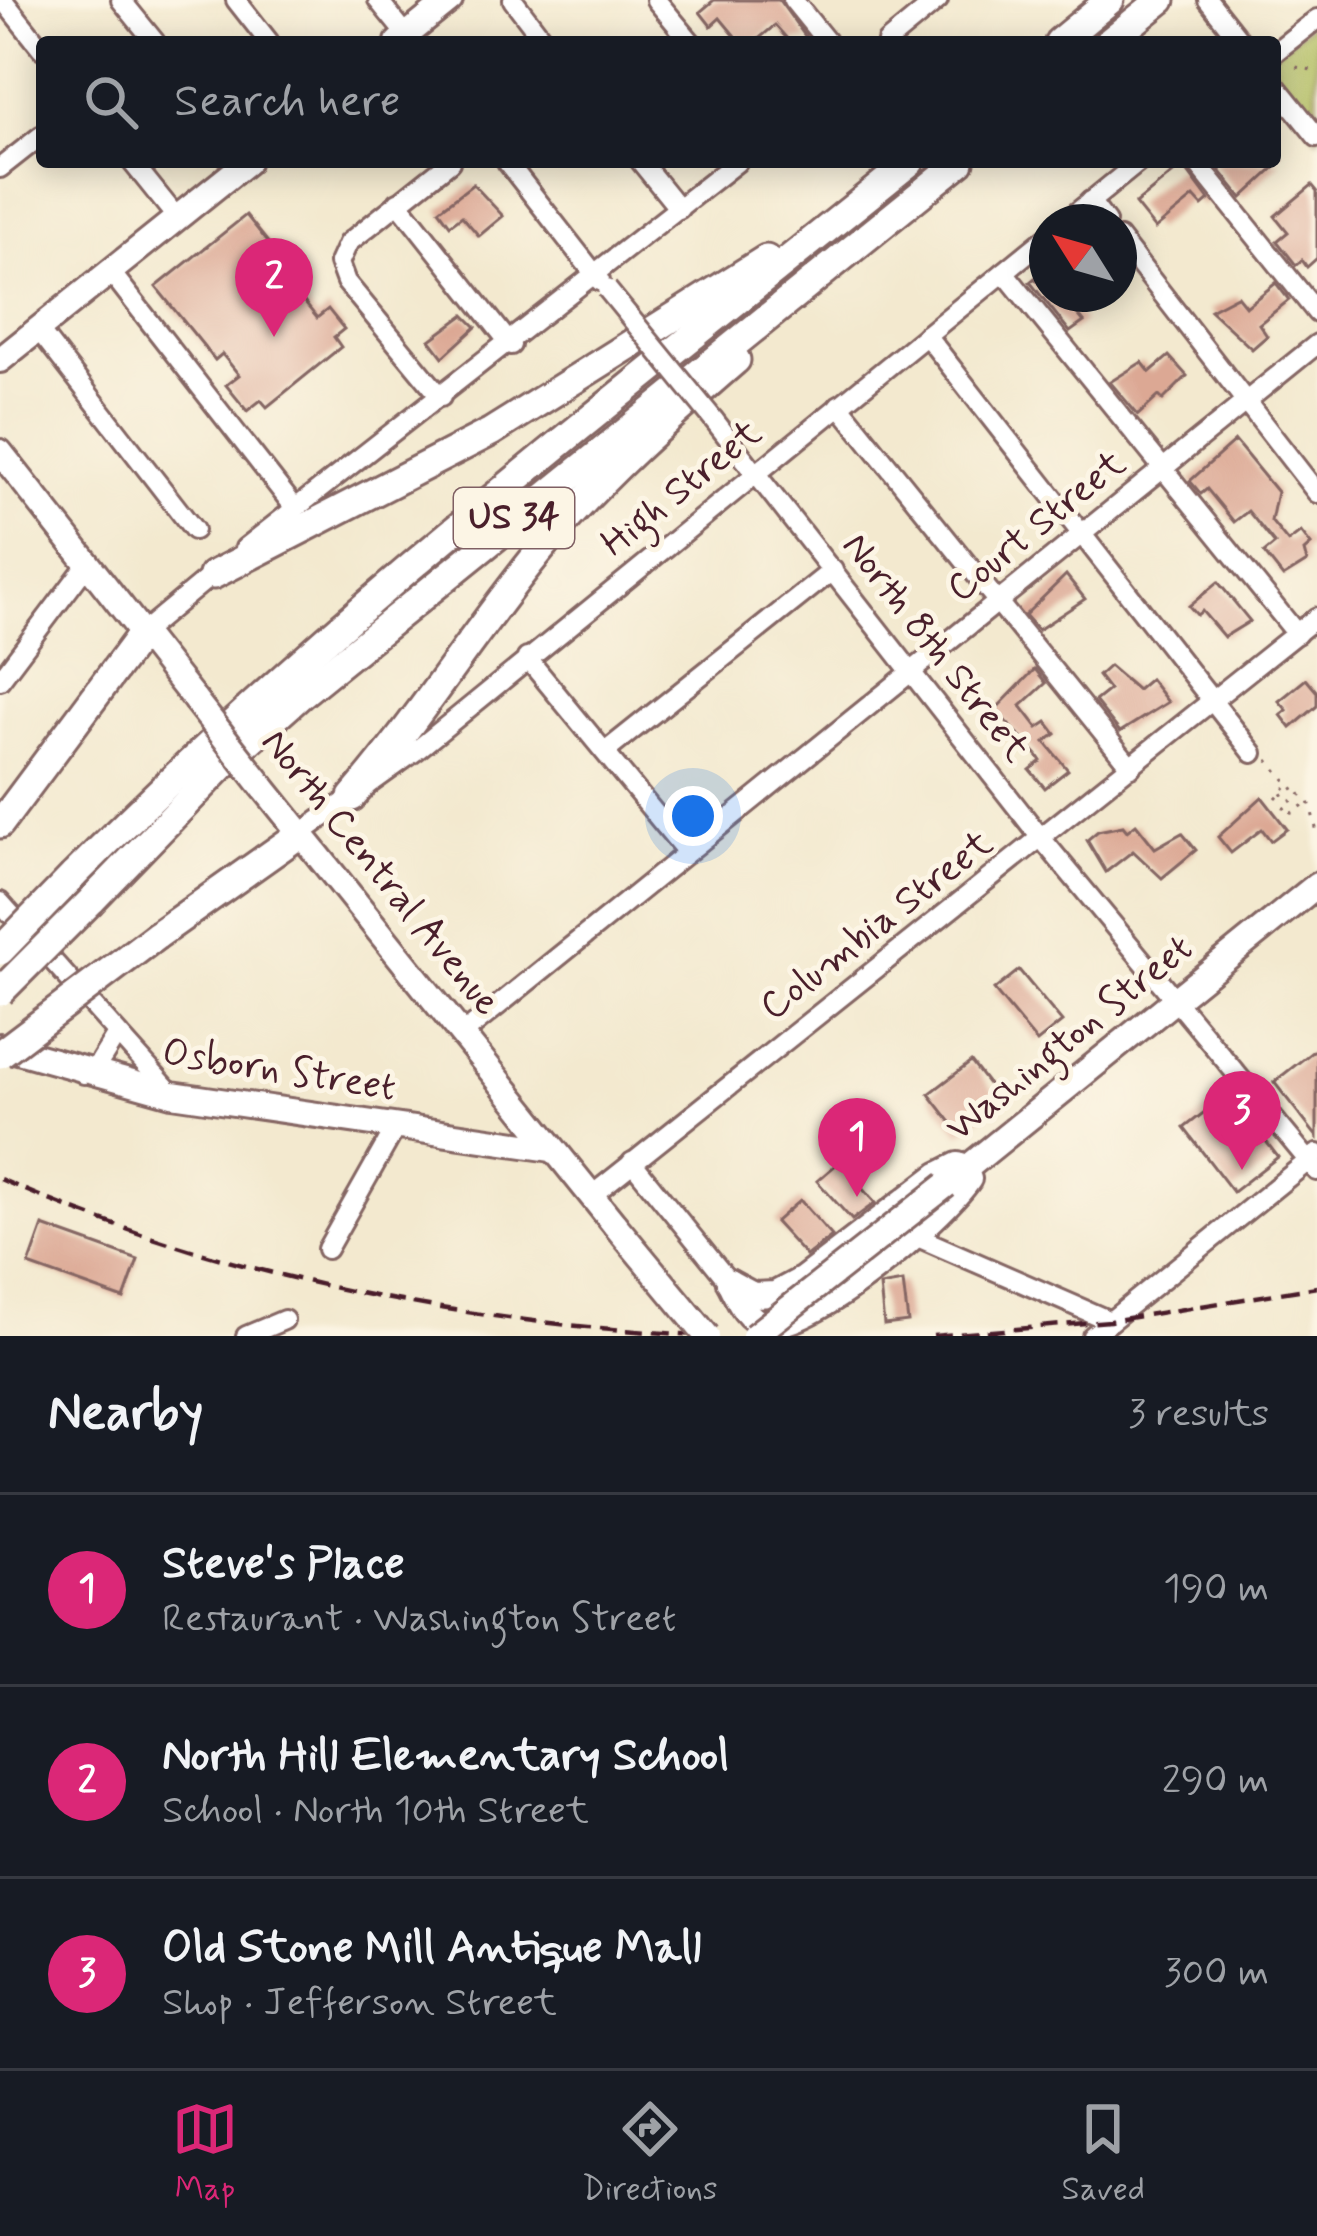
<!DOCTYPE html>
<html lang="en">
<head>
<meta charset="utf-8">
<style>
  body { margin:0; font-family:Mynerve,sans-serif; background:#20242c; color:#f1f3f6 }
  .compass { position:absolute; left:1029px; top:204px; width:108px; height:108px; border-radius:50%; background:#171b24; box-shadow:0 6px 30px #0003; rotate:307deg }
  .you { position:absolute; left:693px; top:816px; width:42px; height:42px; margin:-30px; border:9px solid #fff; border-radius:50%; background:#1a73e8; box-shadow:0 0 0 18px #1a73e833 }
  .badge { display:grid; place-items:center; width:78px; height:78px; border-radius:50%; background:#db2777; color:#fff; font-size:39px; font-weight:700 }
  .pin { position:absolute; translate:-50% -99px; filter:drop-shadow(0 3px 6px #0008) }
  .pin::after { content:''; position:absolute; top:63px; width:42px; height:36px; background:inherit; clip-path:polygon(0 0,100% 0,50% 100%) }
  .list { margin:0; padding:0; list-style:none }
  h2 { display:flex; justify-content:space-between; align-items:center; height:156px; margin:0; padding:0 48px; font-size:51px }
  h2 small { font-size:39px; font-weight:400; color:#9ea1a6 }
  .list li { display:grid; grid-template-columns:78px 1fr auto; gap:36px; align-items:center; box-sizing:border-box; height:192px; padding:0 48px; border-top:3px solid #363941 }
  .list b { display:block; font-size:45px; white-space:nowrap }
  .list p { margin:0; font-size:39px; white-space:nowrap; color:#9ea1a6 }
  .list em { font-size:39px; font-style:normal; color:#9ea1a6 }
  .icon { flex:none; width:66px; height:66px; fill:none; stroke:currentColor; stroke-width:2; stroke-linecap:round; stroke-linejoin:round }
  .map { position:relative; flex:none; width:1317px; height:1336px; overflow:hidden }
  .search { position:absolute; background:#171b24; box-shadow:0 6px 30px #0003; left:36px; right:36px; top:36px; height:132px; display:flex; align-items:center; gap:30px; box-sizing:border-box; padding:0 42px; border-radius:12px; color:#9ea1a6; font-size:45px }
  .sheet { height:732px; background:#171b24 }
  nav { display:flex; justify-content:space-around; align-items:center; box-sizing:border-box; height:168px; border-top:3px solid #363941; background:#171b24; font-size:33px; color:#9ea1a6 }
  nav a { display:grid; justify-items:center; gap:6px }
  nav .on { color:#db2777 }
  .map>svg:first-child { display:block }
  .green { fill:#afbb5d; stroke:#7c6d44; stroke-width:3 }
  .building { fill:#dca894 }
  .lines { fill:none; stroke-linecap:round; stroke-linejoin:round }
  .minor-casing { stroke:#856664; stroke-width:24 }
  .major-casing { stroke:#856664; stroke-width:30 }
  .highway-casing { stroke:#856664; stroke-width:33 }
  .path { stroke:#856664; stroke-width:3; stroke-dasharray:3 9; stroke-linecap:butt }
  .minor { stroke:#fff; stroke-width:18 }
  .major { stroke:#fff; stroke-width:24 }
  .highway { stroke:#fff; stroke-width:27 }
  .rail { stroke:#4a1f2b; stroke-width:4.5; stroke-dasharray:18 9; stroke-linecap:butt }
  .minor-bridge-casing { stroke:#856664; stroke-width:24; stroke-linecap:butt }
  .major-bridge-casing { stroke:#856664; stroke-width:30; stroke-linecap:butt }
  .highway-bridge-casing { stroke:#856664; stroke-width:33; stroke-linecap:butt }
  .minor-bridge { stroke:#fff; stroke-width:18 }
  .major-bridge { stroke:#fff; stroke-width:24 }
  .highway-bridge { stroke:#fff; stroke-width:27 }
  .labels { text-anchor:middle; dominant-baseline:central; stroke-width:10; stroke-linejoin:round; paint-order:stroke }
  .shield { fill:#fcf5e5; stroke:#7f5f63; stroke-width:3 }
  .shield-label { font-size:36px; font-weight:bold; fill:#4a1f2b }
  .street-label { font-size:39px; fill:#4a1f2b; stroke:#fcf5e5 }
</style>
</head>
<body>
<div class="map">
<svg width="1317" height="1336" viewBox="0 0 1317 1336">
  <rect width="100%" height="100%" fill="#fcf5e5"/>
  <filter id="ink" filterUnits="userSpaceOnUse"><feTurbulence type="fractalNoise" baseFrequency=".00833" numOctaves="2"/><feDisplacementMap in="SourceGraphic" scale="24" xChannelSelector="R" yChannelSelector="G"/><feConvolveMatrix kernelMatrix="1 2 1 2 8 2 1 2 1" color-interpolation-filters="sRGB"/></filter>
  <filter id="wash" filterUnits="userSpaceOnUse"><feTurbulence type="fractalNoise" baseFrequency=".004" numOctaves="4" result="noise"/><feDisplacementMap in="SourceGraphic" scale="48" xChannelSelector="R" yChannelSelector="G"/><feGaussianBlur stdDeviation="2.7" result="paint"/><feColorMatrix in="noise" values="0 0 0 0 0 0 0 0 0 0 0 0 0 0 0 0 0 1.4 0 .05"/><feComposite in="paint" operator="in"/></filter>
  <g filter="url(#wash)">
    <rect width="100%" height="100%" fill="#f3e9cf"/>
    <polygon class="green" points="1317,19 1317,137 1275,85 1275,52"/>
    <g id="blocks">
      <g class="building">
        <polygon points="714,0 779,0 808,40 790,42 775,25 755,42 740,42 720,18 711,26 700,12"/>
        <polygon points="1213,162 1281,162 1242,198"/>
        <polygon points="1183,165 1209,200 1202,206 1194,197 1155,229 1135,204"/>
        <polygon points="473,184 503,216 479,236 462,216 450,225 439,210"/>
        <polygon points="1312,185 1317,191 1317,258 1307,267 1302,260 1296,265 1277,241 1288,232 1275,216"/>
        <polygon points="246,215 303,286 296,292 317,318 328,309 344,329 334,337 341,347 267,407 261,400 247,411 226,385 239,375 222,354 215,360 156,287"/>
        <polygon points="1035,278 1047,294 1061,294 1084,322 1070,332 1030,282"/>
        <polygon points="1276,283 1289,300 1259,324 1267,336 1252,349 1210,310 1237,296 1246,307"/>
        <polygon points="464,315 476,327 443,357 430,340"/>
        <polygon points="1169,356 1187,376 1163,400 1159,396 1138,415 1110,382 1142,362 1150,372"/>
        <polygon points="1235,441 1277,492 1271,521 1288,542 1301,532 1311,545 1304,551 1307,562 1283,577 1264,553 1275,544 1248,511 1234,522 1207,489 1201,494 1190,481"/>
        <polygon points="1066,575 1085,599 1038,630 1025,615"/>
        <polygon points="1218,582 1250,621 1224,637 1202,611 1197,615 1189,606"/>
        <polygon points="1109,666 1137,690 1150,679 1168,702 1120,732 1095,701 1109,690 1098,676"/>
        <polygon points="1035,669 1046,683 1021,706 1038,728 1047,722 1056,734 1045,742 1068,770 1045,788 1030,770 1041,761 1037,755 995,710"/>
        <polygon points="1306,679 1317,692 1317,706 1291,728 1281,715 1287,710 1279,701"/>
        <polygon points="1262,797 1287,829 1271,841 1262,829 1231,853 1218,837"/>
        <polygon points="1136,824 1155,848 1182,833 1196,850 1162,878 1133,851 1106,872 1087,840 1098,831 1123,826 1127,831"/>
        <polygon points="1019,970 1062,1022 1037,1042 994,990"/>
        <polygon points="1317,1048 1317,1137 1274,1082"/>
        <polygon points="971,1062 1002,1102 960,1134 929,1094"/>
        <polygon points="1229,1093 1278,1157 1233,1192 1184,1128"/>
        <polygon points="839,1162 875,1203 852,1220 817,1181"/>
        <polygon points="800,1200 832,1236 806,1256 775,1222"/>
        <polygon points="43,1226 138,1260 124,1299 29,1265"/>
        <polygon points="903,1282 908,1322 884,1325 880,1286"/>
      </g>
    </g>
  </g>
  <g filter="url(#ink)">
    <use href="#blocks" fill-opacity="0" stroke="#856664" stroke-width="3"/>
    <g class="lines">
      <defs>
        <g id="minor">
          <polyline points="3,0 42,49"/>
          <polyline points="121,0 155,42"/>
          <polyline points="236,0 269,42"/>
          <polyline points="378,0 412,42"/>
          <polyline points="513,0 545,42"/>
          <polyline points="656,0 691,42"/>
          <polyline points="793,0 827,42"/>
          <polyline points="1208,0 1241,42"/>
          <polyline points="887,42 938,0"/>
          <polyline points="1275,52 1317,19"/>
          <polyline points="1275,85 1317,137"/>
          <polyline points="132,162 177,218"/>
          <polyline points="507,162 600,281"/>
          <polyline points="641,162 679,209"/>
          <polyline points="1196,162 1317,313"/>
          <polyline points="0,168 42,135"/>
          <polyline points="1090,201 1106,222"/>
          <polyline points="398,202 511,345"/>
          <polyline points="1065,222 1139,162"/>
          <polyline points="1119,238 1317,493"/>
          <polyline points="110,271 295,508"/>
          <polyline points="1004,272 1297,634"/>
          <polyline points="38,329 194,530"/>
          <polyline points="926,335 1253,753"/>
          <polyline points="441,397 346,282 339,263 348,243 450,162"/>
          <polyline points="839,405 1131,767"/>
          <polyline points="714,420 1041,838 1317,1171"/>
          <polyline points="245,548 737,162"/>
          <polyline points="143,632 219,569"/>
          <polyline points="527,658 686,851"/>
          <polyline points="0,680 89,562"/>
          <polyline points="605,752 833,570"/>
          <polyline points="300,834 417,750 1047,237"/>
          <polyline points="0,902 172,1094"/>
          <polyline points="464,1033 1317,344"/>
          <polyline points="84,1074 99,1063 117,1034"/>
          <polyline points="632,1162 729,1282"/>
          <polyline points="591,1196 1317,617"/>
          <polyline points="913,1235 1110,1321"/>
          <polyline points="327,1249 397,1125"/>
          <polyline points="246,1336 284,1320"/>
          <polyline points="1092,1336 1317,1154"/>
        </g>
        <g id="major">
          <polyline points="398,42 450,0"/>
          <polyline points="0,360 247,162"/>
          <polyline points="0,452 195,700"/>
          <polyline points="263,787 615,1225"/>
          <polyline points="0,1046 172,1094 552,1149"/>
          <polyline points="946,1185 1317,885"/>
          <path d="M729,1282C738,1299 745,1318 763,1324C809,1336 944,1216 969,1179"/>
          <polyline points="729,1282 753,1295 775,1294 803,1279 938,1175 958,1165"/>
        </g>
        <g id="highway">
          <polyline points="1059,42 1110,0"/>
          <polyline points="1109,42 1161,0"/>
          <polyline points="213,575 491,432 766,259"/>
          <path d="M352,797C421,717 476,628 543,547C601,477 668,419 736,360"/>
          <polyline points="0,824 143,632"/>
          <path d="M73,876C332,615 624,393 910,162"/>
          <polyline points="91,901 230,758 303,693 960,162"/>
          <polyline points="156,936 300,834"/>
        </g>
      </defs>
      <use href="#minor" class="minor-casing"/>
      <use href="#major" class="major-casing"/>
      <use href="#highway" class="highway-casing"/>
      <g class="path">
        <polyline points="1296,67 1317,71"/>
        <polyline points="1280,137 1284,130"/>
        <polyline points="1268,760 1289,784 1275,799 1296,787 1301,795 1283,806 1289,815 1309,801 1317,832"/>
      </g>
      <use href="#minor" class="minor"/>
      <use href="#major" class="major"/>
      <use href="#highway" class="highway"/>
      <g class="rail">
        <path d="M0,1179C227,1280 471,1325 718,1336"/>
        <polyline points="933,1336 1110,1321 1317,1287"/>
      </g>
      <defs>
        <polyline id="minor-bridge" points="607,289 714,420"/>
        <g id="major-bridge">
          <polyline points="195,700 263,787"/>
          <polyline points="615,1225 707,1336"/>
          <polyline points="754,1336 946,1185"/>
        </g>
        <g id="highway-bridge">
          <polyline points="0,951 73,876"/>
          <polyline points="0,992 91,901"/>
          <polyline points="0,1054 156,936"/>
        </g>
      </defs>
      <use href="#minor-bridge" class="minor-bridge-casing"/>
      <use href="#major-bridge" class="major-bridge-casing"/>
      <use href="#highway-bridge" class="highway-bridge-casing"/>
      <use href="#minor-bridge" class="minor-bridge"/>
      <use href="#major-bridge" class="major-bridge"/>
      <use href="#highway-bridge" class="highway-bridge"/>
    </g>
  </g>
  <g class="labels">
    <rect class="shield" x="454" y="488" width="120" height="60" rx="9"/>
    <g class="shield-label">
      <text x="514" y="518">US 34</text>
    </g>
    <g class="street-label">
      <text transform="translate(682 489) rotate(-39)">High Street</text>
      <text transform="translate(1037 527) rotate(-39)">Court Street</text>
      <text transform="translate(935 648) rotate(52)">North 8th Street</text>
      <text transform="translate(380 873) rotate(51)">North Central Avenue</text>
      <text transform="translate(877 926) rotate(-38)">Columbia Street</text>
      <text transform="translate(1070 1039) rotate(-39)">Washington Street</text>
      <text transform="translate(279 1071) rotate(9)">Osborn Street</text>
    </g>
  </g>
</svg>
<svg class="compass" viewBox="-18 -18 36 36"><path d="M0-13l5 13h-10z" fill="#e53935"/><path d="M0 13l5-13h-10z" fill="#9ea1a6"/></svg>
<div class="you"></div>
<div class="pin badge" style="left:857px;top:1197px">1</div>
<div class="pin badge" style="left:274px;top:337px">2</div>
<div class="pin badge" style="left:1242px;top:1170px">3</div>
<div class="search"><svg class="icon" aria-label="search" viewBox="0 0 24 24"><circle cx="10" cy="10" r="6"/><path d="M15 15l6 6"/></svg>Search here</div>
</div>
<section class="sheet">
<h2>Nearby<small>3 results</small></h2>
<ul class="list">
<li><span class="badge">1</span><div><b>Steve's Place</b><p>Restaurant · Washington Street</p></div><em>190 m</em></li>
<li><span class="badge">2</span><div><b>North Hill Elementary School</b><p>School · North 10th Street</p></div><em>290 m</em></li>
<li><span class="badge">3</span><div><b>Old Stone Mill Antique Mall</b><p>Shop · Jefferson Street</p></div><em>300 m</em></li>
</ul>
</section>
<nav>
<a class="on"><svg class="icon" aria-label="map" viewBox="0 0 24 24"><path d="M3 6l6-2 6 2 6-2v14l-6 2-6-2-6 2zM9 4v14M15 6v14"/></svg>Map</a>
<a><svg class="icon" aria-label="directions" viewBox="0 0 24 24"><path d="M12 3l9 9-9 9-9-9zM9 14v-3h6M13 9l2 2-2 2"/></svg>Directions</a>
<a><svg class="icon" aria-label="saved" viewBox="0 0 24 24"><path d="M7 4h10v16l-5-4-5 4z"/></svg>Saved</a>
</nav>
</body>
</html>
